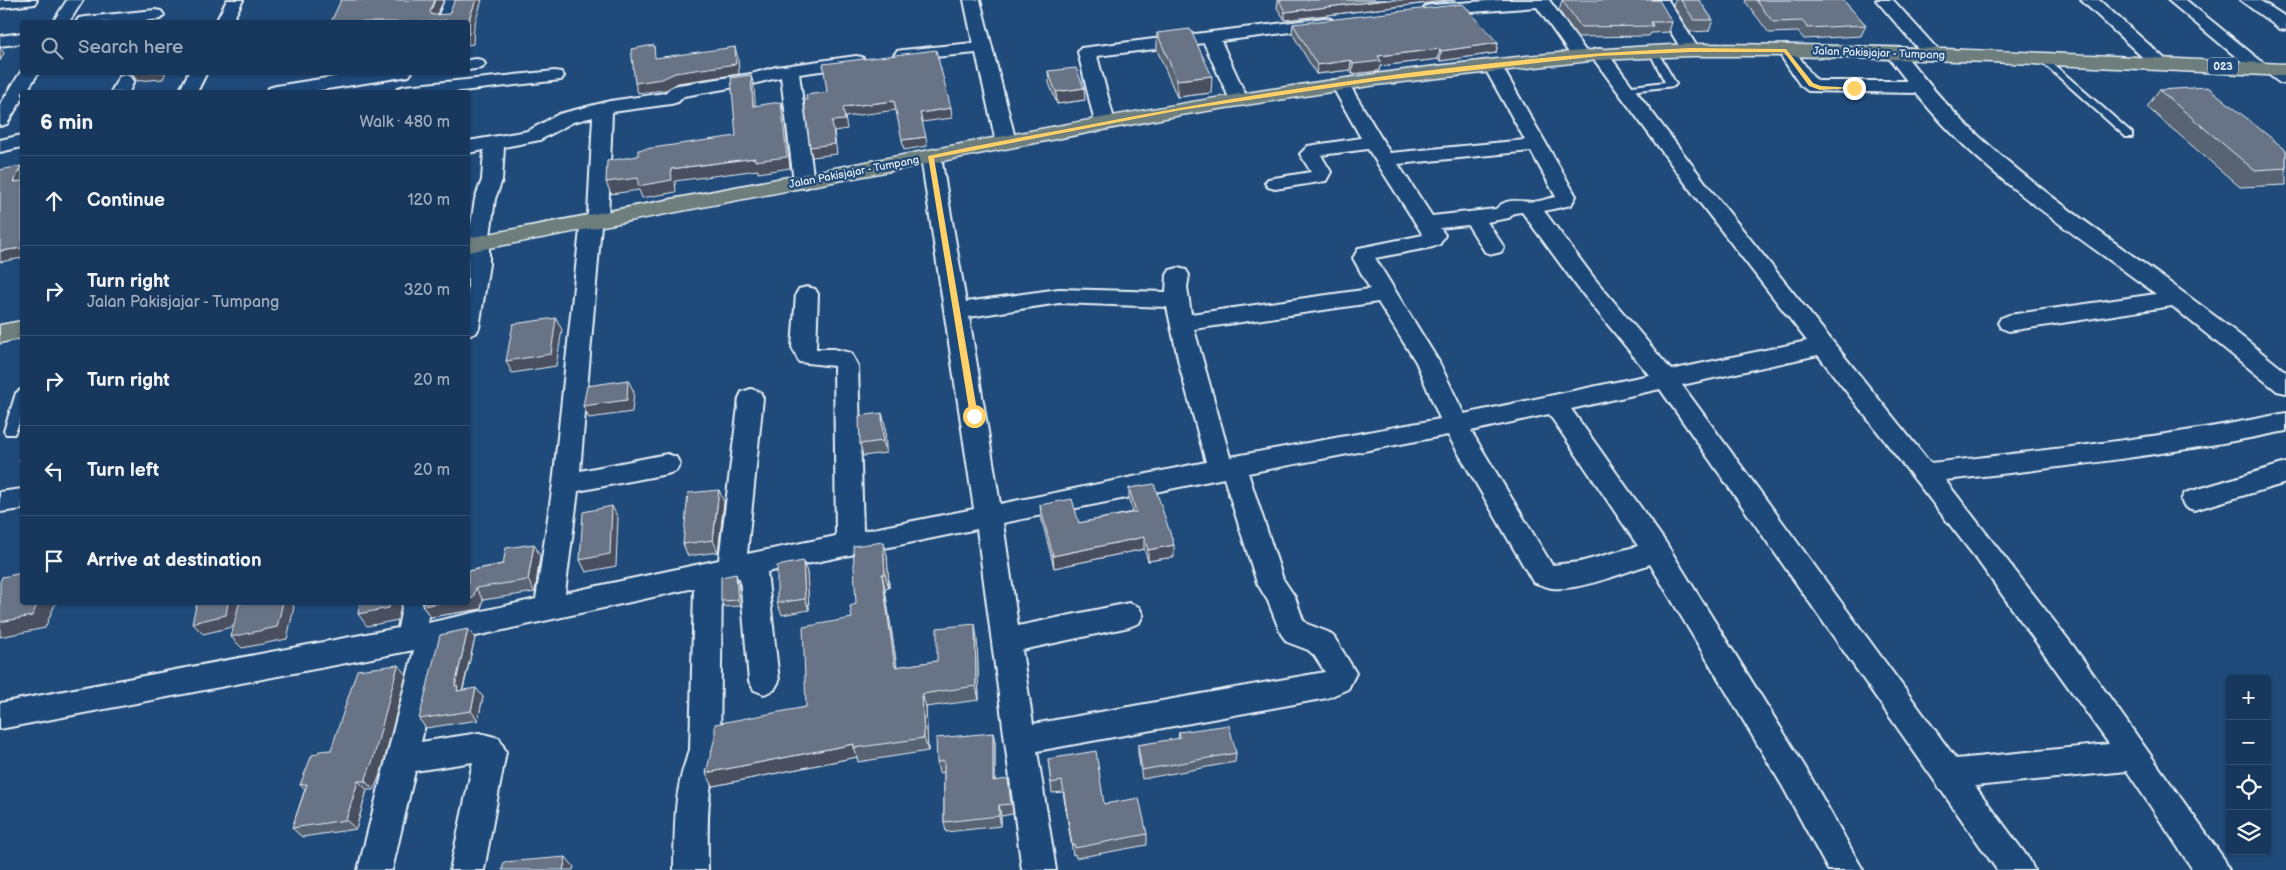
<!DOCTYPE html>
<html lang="en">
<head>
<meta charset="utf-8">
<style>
  body { margin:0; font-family:"Balsamiq Sans",sans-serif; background:#244365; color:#f1f3f6 }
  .controls { position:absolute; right:15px; bottom:15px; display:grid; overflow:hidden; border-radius:5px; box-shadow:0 1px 4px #0004 }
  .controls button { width:45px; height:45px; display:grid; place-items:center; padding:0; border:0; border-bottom:1px solid #365272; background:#17385c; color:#f1f3f6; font:25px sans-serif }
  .stop { position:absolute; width:15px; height:15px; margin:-11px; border:4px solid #ffd166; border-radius:50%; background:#fff }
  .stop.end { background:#ffd166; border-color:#fff; box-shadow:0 1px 5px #0008 }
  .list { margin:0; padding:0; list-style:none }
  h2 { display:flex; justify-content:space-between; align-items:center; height:65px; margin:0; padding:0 20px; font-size:21px }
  h2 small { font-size:16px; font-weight:400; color:#9eacbb }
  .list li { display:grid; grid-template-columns:32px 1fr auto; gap:15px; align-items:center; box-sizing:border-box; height:90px; padding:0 20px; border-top:1px solid #365272 }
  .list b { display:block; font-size:19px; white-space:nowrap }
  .list p { margin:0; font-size:16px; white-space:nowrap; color:#9eacbb }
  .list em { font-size:16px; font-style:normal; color:#9eacbb }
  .icon { flex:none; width:28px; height:28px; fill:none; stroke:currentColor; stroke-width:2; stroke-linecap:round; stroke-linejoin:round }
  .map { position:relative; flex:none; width:2286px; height:870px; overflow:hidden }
  .search { position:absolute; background:#17385c; box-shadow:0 1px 4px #0004; left:20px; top:20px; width:450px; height:55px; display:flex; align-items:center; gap:12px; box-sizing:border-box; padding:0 18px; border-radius:5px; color:#9eacbb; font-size:19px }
  .panel { position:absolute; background:#17385c; box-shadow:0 1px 4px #0004; left:20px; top:90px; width:450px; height:515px; border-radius:5px }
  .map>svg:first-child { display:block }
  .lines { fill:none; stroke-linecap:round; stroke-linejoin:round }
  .lane-casing { stroke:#e8f1f8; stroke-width:4 }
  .street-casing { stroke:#e8f1f8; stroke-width:4 }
  .primary-casing { stroke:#e8f1f8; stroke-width:3 }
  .lane { fill:#1f4a7a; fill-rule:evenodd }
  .street { fill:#1f4a7a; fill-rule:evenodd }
  .primary { fill:#6d7e7c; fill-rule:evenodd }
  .wall { fill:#596373; stroke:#e8f1f8 }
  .shaded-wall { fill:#48505e; stroke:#e8f1f8 }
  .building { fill:#677386; stroke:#e8f1f8 }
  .route { fill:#ffd166 }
  .labels { text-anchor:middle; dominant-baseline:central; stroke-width:4.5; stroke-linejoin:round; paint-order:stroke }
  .far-street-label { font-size:11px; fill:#e8f1f8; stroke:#1f4a7a }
  .shield { fill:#1f4a7a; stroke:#acbfd2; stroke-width:1 }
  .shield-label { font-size:11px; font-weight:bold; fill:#e8f1f8 }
</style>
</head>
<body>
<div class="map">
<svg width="2286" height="870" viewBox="0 0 2286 870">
  <rect width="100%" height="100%" fill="#1f4a7a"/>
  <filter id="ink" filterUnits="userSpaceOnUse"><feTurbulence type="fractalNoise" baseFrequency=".02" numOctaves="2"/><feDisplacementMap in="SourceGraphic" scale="10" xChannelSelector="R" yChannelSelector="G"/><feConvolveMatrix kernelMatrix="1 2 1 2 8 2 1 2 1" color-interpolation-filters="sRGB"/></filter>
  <g filter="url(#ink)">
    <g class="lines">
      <defs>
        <g id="lane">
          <polygon points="1653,48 1657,51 1676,84 1674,86 1621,92 1619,90 1624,87 1665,82 1649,51"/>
          <polygon points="2044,56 2132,133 2132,137 2126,137 2041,61 2040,59"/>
          <path d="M22,389C24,404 22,420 14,434H6L4,431L16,393Z"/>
        </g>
        <g id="street">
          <polygon points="0,0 37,0 35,4 0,8"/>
          <polygon points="67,0 83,0 69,22 53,22"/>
          <polygon points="227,0 243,0 232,22 216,22"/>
          <polygon points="445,0 461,0 452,22 436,22"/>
          <polygon points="964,0 980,0 1016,142 1013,146 999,146 996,142 976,53 903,60 897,59 894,55 897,51 903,50 973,43"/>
          <polygon points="1500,0 1549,0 1589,56 1586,60 1574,60 1537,7 1432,15 1426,14 1423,10 1426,6 1432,5"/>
          <polygon points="1652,0 1668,0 1699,50 1696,54 1684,54"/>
          <polygon points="1876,0 1893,0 1939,51 1942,55 1939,59 1927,59"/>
          <polygon points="2081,0 2099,0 2165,59 2168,63 2165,67 2153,67"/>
          <polygon points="2168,0 2186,0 2267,66 2278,66 2286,71 2286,84 2280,83 2265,72 2254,72"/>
          <polygon points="2240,0 2259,0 2286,17 2286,30 2280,29"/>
          <polygon points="155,10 161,11 164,15 161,19 131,22 76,22 79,18 85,17"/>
          <polygon points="1325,18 1331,19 1334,23 1331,27 1221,41 1248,100 1246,104 1232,104 1230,100 1204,43 1097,56 1115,123 1112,127 1098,127 1095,123 1078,52 1081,48"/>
          <polygon points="22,33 22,43 0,46 0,36"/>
          <path d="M1786,45L1792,46L1813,77L1819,81H1907L1886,54L1889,50H1901C1923,77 1944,103 1969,127C2030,185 2101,232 2169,282C2209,311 2248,341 2286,372V393L2277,391L2172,306L2009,331L2001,328L1998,323L2001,318L2009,315L2156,294C2073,232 1980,174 1916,93L1808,91L1800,85L1777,50L1780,46Z"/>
          <path d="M1599,49L1605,50L1714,194L1930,463C2050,450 2168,437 2286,413V431C2173,454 2059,468 1945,480L2074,647L2224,859L2229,870H2193L2127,771L1975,786L2029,859L2034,870H1997L1660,389L1571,409L1666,543L1805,767L1863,870H1828L1783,787L1650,564C1623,573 1580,591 1552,588C1546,587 1539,584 1533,582L1448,435L1248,473L1283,579L1295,597L1303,620L1307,624L1328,632L1334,637L1356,673L1348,689L1327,698L1037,751L1056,870H1022L977,529L767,572L779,681L774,690L764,694L754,690L749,681L740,578L722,581L720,750C705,789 708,829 708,870H674C675,829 673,789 690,750L694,588L444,643L421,742L479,733L499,738L506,752L484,870H450L473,762L415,771L392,870H358L414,650L0,729V703L398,628L403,602H431L428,623L536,599L553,484L581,220L588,214L593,117L573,122L540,140L504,147L502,180L495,199L489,243V264L479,328L476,333L468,336V242L475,199L482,180L484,150L468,153V141L528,131L559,114L610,101L665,93L671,87L678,85L751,74L776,67L856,56L862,57L865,61L862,65L856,66L799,74L814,182L811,186L804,188L797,186L794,182L781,77L753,84L684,96L678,102L671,104L612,112L608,219L601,225L580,471L667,454L676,457L680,464L676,471L667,474L578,491L565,593L719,560L739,398L742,392L751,389L760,392L763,398L747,554L836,536L834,366L799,362L792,347L796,294L799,289L807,287L815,289L818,294L816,349H834L851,353L858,366L863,531L974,509L921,157L924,153H938L941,157L966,302L1059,289L1166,292L1167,275L1170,270L1178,268L1186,270L1189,275L1187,287L1191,314L1370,289L1353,258L1359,248L1423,235L1368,149L1321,155L1331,172L1326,181L1275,189L1268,187L1265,183L1268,179L1311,172L1300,154L1308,146L1361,138L1331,84L1333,80H1347L1349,84L1390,153L1525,140L1483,65L1486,61H1498L1501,65L1576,196L1571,205L1544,211L1594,278L1671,370L1807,341L1700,203L1593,58L1590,54L1593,50ZM1531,151L1556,197C1548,198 1539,202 1531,202C1518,201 1506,198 1496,209L1432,216L1398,164ZM1522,212L1578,288L1649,375L1464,414L1439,362L1375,258L1433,247L1440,244L1445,235L1440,228L1468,225L1485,252L1493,254L1501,252L1504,247L1487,222L1509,218L1514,213ZM1378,302L1416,362L1440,419L1230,457L1194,329ZM1059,303L1167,307L1180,368L1206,462L1000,504L969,317ZM1818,355L1978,561L2109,744L1956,759L1682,385ZM1549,414L1638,546L1580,562L1552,565L1471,431ZM1224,478L1257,583L1268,601L1281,634L1287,642L1308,650L1314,655L1325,672L1033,724L1022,650L1129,627L1139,623L1143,615L1139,607L1129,603L1018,626L1003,523Z"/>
          <polygon points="476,59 482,60 485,64 482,68 468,70 468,60"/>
          <polygon points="22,70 22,72 39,72 26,92 22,92 22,99 7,124 0,126 0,105"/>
          <polygon points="555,71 561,72 564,76 561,80 452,92 396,92 398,88 405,86"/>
          <polygon points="189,72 207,72 197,92 179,92"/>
          <polygon points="365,72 412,72 409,76 403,77 308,92 267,92 269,88 276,86"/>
          <polygon points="125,75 131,77 134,81 129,92 111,92 119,77"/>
          <polygon points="22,135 22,147 0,152 0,140"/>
          <polygon points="2286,463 2286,483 2194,510 2185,507 2181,500 2185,493"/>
          <polygon points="22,489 22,509 0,512 0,492"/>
        </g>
        <g id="primary">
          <path d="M1690,44C1889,44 2087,55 2286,64V76L1990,62L1786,56H1690L1599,60L1376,85L1181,115L468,252V238C639,205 810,173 982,140C1216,96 1451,55 1690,44Z"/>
          <polygon points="22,321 22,338 0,343 0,325"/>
        </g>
      </defs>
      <use href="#lane" class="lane-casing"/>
      <use href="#street" class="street-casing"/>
      <use href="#primary" class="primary-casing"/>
      <use href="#lane" class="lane"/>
      <use href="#street" class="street"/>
      <use href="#primary" class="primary"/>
    </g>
    <g class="wall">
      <polygon points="1278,0 1455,0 1285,20 1277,8"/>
      <polygon points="1562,0 1672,22 1669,32 1651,33 1649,36 1578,37 1559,11"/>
      <polygon points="1675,0 1699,0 1713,20 1709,31 1690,32 1673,5"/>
      <polygon points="1746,0 1843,0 1866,25 1861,36 1804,39 1798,32 1769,33 1745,1"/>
      <polygon points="1293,24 1498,43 1496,53 1440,61 1438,59 1380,66 1379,71 1352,74 1350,70 1316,74 1292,33"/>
      <polygon points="1157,33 1211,93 1177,97 1157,50"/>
      <polygon points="1048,71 1085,100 1057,104 1049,83"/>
      <polygon points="325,72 351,72 326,75"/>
      <polygon points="2159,90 2286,150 2286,185 2240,187 2147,107"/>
      <polygon points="882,413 885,425 886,453 863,456 860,444"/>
      <polygon points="1129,488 1174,557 1148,561 1144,549 1054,568 1041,517 1040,505 1079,523 1133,512 1129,500"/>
      <polygon points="724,502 718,552 688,556 683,544"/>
      <polygon points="883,542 887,556 889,588 885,589 897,667 937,661 977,638 979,700 926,707 928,751 858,762 857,757 713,786 806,707 852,618 856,604"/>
      <polygon points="540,556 535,592 483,600 481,609 431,617 422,606 468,571"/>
      <polygon points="803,561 807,573 809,610 782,615 777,603"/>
      <polygon points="736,574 738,580 741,606 724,607 721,601"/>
      <polygon points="475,638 463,690 483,697 478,720 426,728 419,719"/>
      <polygon points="406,675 382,769 374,790 367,790 356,829 302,837 292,828 305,789 300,785 317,754 331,750"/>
      <polygon points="1179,732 1236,753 1235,762 1142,779 1138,753 1138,745 1178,739"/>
      <polygon points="993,733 995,743 995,781 1010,790 1013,814 1001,816 1001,826 946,832 944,822 944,772 939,773 937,762"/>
      <polygon points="1048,759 1104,804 1147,834 1147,845 1076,858 1075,854 1073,855 1063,792 1052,793"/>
    </g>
    <g class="shaded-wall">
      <polygon points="435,0 444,0 434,21 430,12"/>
      <polygon points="476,0 482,0 474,26 473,44 468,45 468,35 470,16"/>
      <polygon points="1386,0 1452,0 1285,20 1285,12"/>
      <polygon points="446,20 447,22 428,22"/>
      <polygon points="1498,43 1496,53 1440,61 1441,51"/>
      <polygon points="0,47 4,53 0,61"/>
      <polygon points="735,47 738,58 739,74 678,83 666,90 638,93 635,83 675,73"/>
      <polygon points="1440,49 1438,59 1380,66 1379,71 1352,74 1353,64 1378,56"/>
      <polygon points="1351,60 1350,70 1316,74 1317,65"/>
      <polygon points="131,72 166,72 163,79 137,81"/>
      <polygon points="751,75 754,86 756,117 753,106"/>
      <polygon points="1212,76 1211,93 1177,97 1177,80"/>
      <polygon points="1084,88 1085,100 1057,104 1056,92"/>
      <polygon points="894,101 896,110 845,117 847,129 834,131 837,154 812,157 810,147 843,107"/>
      <polygon points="781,102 784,113 790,168 758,173 758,170 675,181 676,192 642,198 639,190 611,194 606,182 671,169 755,158"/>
      <polygon points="951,108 952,118 922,122 920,113"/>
      <polygon points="926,137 927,146 904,150 902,140"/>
      <polygon points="21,166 22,168 22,189 14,182"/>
      <polygon points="22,248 22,258 0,262 0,251"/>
      <polygon points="556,318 562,330 556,366 512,373 506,361"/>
      <polygon points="628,380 634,392 632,412 589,418 583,406"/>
      <polygon points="882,413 885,425 886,453 883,441"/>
      <polygon points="719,490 724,502 718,552 713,540"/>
      <polygon points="612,506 618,518 616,566 586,572 580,560"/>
      <polygon points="1144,537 1144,549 1054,568 1053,556"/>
      <polygon points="883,542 887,556 889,588 885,574"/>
      <polygon points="534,544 540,556 535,592 528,580"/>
      <polygon points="1174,545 1174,557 1148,561 1148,550"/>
      <polygon points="803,561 807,573 809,610 805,599"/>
      <polygon points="736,574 738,580 741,606 738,600"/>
      <polygon points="882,574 885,589 899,681 895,667"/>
      <polygon points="476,588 483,600 481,609 431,617 422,606 443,602 468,602 468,599"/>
      <polygon points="38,602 56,602 45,628 0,637 0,622"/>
      <polygon points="228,602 241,602 236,626 203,634 192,623"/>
      <polygon points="283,602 291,602 294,607 287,639 242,648 231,637"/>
      <polygon points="390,602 402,602 398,620 367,626 358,614"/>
      <polygon points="975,624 977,638 979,700 976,686"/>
      <polygon points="468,629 475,638 462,691 457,691 455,686"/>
      <polygon points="398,665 406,675 382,769 374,790 365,781"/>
      <polygon points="476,688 483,697 478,720 471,711"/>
      <polygon points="922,694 926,707 928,751 924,738"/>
      <polygon points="993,733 995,743 995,792 993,781"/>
      <polygon points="854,744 854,748 857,757 713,786 706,773"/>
      <polygon points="358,781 367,790 356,829 346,820"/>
      <polygon points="999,805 1001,816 1001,826 999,816"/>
      <polygon points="566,857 574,867 573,870 563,870"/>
    </g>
    <g class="building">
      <polygon points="341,0 435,0 430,12 432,15 449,14 455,0 476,0 470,16 469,34 468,35 468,22 446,22 446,20 428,22 331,22"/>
      <polygon points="1279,0 1386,0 1285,12"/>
      <polygon points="1562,0 1659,0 1672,22 1651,22 1653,26 1581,27"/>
      <polygon points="1681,0 1699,0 1713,20 1694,20"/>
      <polygon points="1756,0 1843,0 1866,25 1808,28 1802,21 1773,22"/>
      <polygon points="1463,4 1498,43 1441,51 1440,49 1378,56 1381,61 1353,64 1351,60 1317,65 1293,24"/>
      <polygon points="1190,29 1212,76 1177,80 1157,33"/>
      <polygon points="654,45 655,58 735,47 736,64 675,73 662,79 635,83 631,49"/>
      <polygon points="936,50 951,108 920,113 926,137 902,140 894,101 843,107 845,120 832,121 835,144 810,147 804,100 807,100 806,95 827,92 823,64"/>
      <polygon points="1076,68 1084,88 1056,92 1048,71"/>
      <polygon points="751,75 753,106 781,102 787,157 755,161 755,158 671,169 672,180 638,186 638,178 606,182 607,161 638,156 638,150 736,136 731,78"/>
      <polygon points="2208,87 2286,150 2286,168 2254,170 2159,90"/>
      <polygon points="21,166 14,182 22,181 22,248 0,251 0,170"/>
      <polygon points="556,318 551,354 506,361 513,324"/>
      <polygon points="628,380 627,400 583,406 587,386"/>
      <polygon points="882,413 883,441 860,444 859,416"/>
      <polygon points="22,450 22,460 19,461"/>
      <polygon points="1154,484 1174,545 1148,550 1144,537 1053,556 1040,505 1072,499 1079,523 1136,512 1129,488"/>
      <polygon points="719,490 713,540 683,544 688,493"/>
      <polygon points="612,506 610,554 580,560 583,512"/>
      <polygon points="883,542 885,574 882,574 895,667 937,661 937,628 975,624 976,686 922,694 924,738 854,748 854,744 706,773 715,737 715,724 806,707 803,627 852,618 850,606 856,604 853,546"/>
      <polygon points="534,544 528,580 476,588 473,598 468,599 468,571 503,564 506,548"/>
      <polygon points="803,561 805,599 777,603 777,566"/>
      <polygon points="22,573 22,602 38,602 32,616 0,622 0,582 2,577"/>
      <polygon points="736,574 738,600 721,601 721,577"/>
      <polygon points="197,602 228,602 226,615 192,623"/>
      <polygon points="249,602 283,602 277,627 231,637 239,604"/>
      <polygon points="360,602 390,602 389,608 358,614"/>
      <polygon points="423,602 443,602 422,606"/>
      <polygon points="468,629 455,686 458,686 457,691 476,688 471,711 419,719 440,635"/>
      <polygon points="398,665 373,760 365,781 358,781 346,820 292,828 307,784 300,785 312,755 317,754 319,751 331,750 357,670"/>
      <polygon points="1229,725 1236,753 1142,770 1138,745 1180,738 1179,732"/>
      <polygon points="993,733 993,781 1008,779 1011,804 999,805 999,816 944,822 944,761 937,762 936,738"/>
      <polygon points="1096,751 1104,804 1139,798 1147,834 1075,848 1074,844 1072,845 1062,781 1051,783 1048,759"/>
      <polygon points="566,857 563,870 502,870 504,862"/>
    </g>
  </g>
  <path class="route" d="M1690,48L1786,49L1813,83L1821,86L1857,88L1820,90L1809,86L1784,52H1690L1599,56L1376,81L1181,110L934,158L978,416L974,419L970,416L928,156C981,144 1035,135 1088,125C1286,87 1488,57 1690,48Z"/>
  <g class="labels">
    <g class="far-street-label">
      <text transform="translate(1879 53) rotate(2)">Jalan Pakisjajar - Tumpang</text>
      <text transform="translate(854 172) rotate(-11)">Jalan Pakisjajar - Tumpang</text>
    </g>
    <rect class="shield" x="2208" y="57.5" width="30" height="17" rx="4"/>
    <g class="shield-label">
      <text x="2223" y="66">023</text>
    </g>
  </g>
</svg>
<div class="controls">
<button>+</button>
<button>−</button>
<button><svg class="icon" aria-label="locate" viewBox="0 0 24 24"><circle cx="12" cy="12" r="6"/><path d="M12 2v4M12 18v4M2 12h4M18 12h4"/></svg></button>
<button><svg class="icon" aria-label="layers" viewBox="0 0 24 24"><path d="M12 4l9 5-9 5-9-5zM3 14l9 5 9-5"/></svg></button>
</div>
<div class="stop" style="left:974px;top:416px"></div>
<div class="stop end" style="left:1854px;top:88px"></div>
<div class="search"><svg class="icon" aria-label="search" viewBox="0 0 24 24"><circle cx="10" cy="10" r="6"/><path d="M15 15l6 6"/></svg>Search here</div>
<section class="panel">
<h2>6 min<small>Walk · 480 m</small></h2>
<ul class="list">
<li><svg class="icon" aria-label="ahead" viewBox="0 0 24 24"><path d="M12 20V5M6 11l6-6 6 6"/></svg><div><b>Continue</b></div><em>120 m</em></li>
<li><svg class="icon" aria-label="right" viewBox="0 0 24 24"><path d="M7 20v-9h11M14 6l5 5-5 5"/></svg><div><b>Turn right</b><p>Jalan Pakisjajar - Tumpang</p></div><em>320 m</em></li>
<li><svg class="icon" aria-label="right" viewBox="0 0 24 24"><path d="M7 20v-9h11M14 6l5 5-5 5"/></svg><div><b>Turn right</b></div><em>20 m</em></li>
<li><svg class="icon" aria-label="left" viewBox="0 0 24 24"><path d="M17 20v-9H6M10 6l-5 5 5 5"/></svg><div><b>Turn left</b></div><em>20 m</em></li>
<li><svg class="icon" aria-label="arrive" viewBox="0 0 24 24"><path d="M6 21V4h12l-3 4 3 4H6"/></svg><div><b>Arrive at destination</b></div></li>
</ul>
</section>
</div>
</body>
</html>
